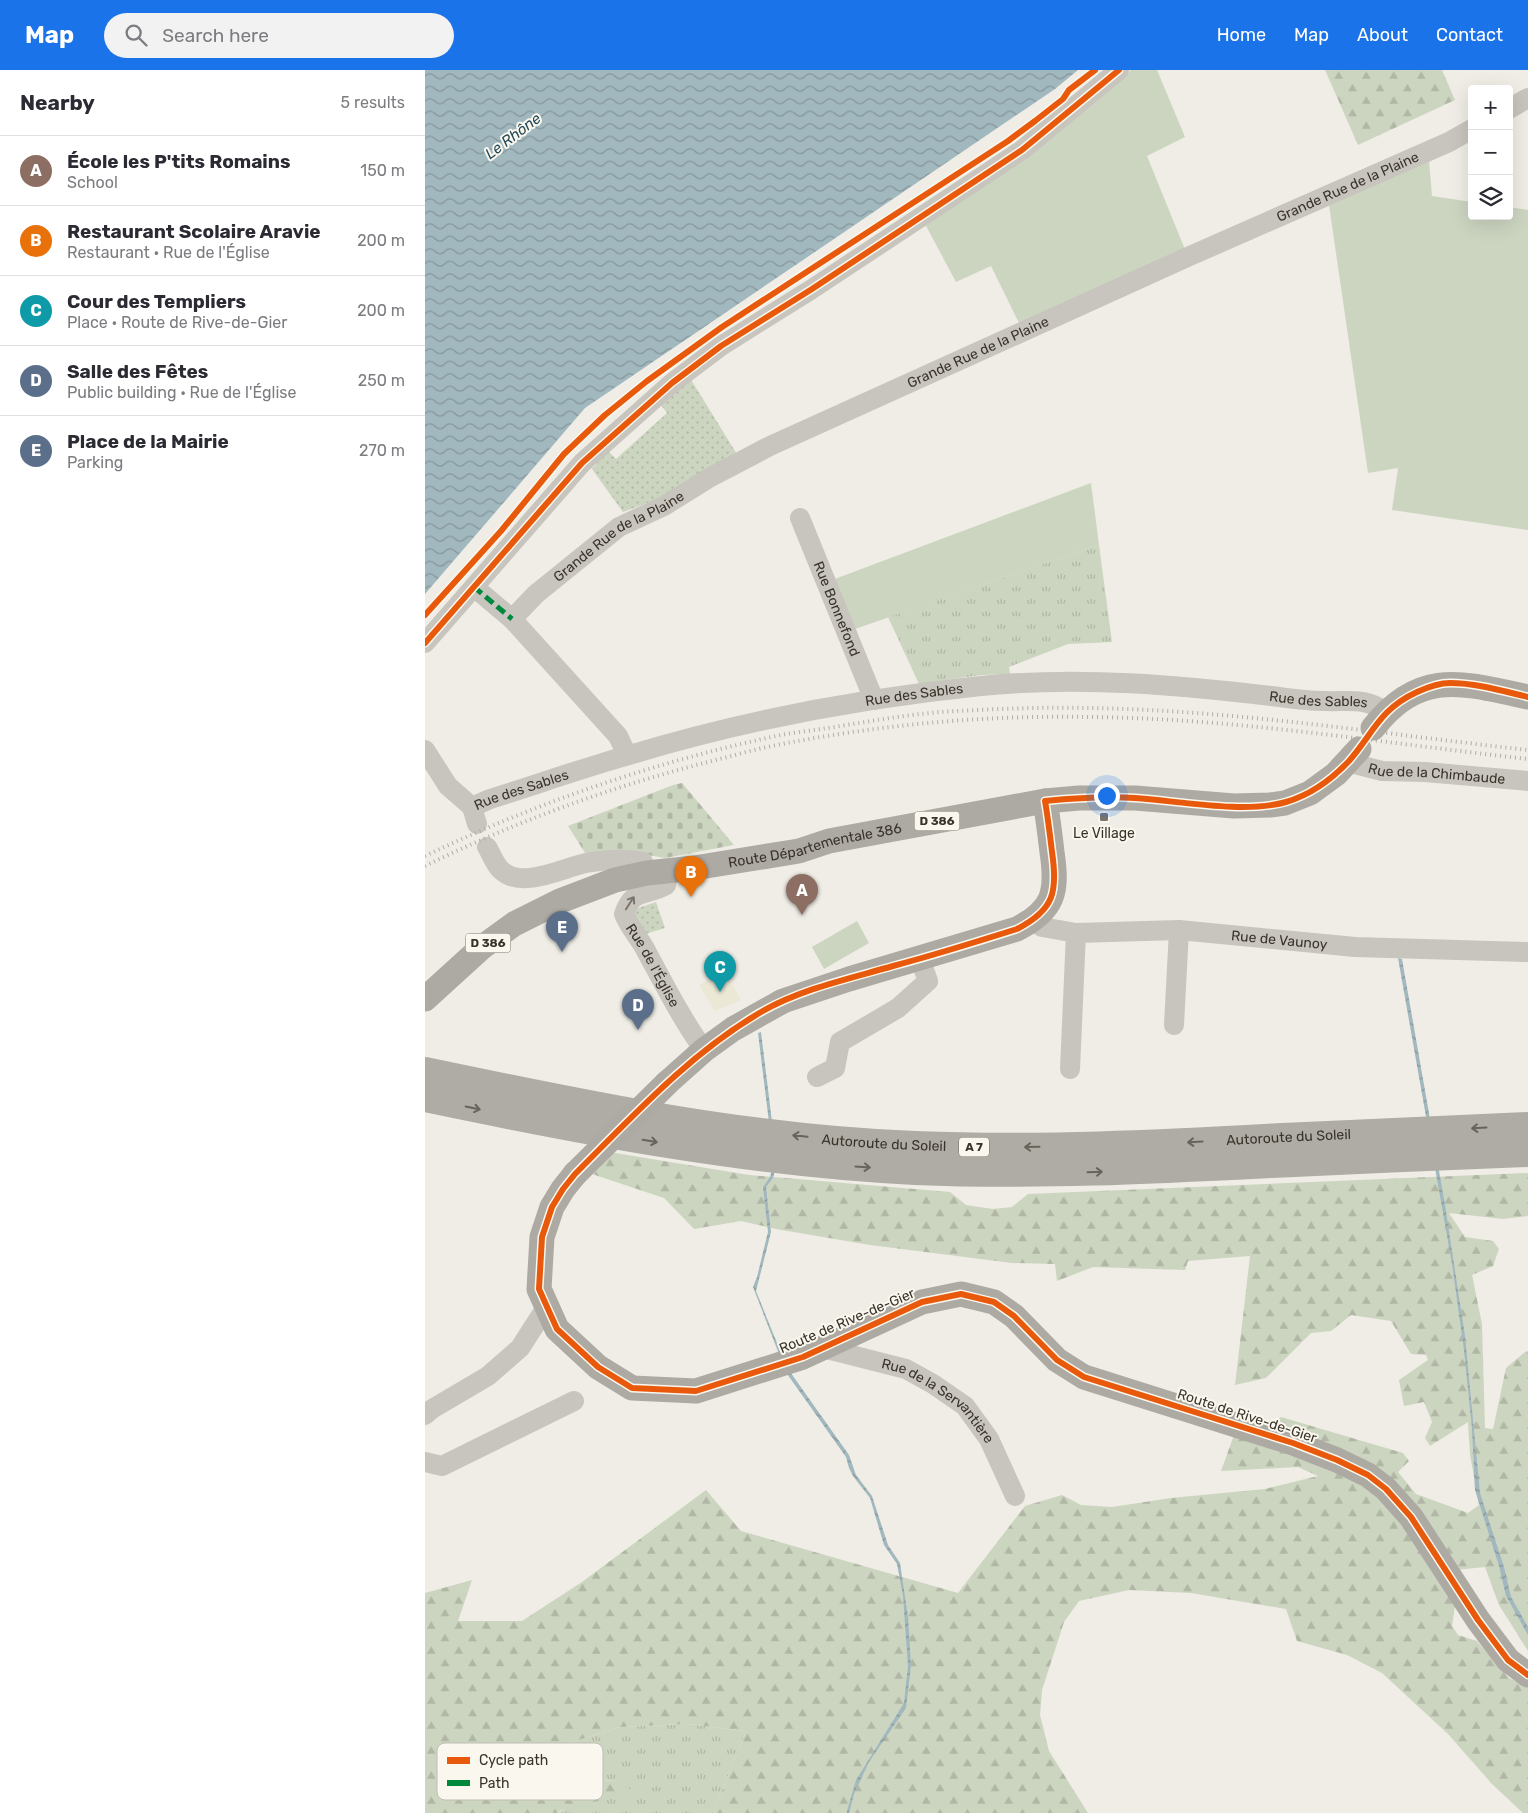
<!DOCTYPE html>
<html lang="en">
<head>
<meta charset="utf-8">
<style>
  body { margin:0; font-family:Rubik,sans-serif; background:#f2f2f3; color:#2b2b33 }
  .controls { position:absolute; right:15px; top:15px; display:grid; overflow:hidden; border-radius:5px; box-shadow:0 5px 20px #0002 }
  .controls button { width:45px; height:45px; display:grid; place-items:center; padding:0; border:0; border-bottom:1px solid #e1e1e2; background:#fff; color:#2b2b33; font:25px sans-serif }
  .you { position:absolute; left:681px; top:725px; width:18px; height:18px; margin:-12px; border:4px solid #fff; border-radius:50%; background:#1a73e8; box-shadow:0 0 0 8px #1a73e833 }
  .badge { display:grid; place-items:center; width:32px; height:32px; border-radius:50%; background:#1a73e8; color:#fff; font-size:16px; font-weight:700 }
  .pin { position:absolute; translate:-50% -41px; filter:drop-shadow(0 1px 2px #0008) }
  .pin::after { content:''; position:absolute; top:26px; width:18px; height:15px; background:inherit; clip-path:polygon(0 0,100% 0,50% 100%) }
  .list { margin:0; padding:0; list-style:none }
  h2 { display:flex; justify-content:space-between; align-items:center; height:65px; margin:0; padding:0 20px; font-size:21px }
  h2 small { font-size:16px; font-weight:400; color:#7c7c81 }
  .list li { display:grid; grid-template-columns:32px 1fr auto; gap:15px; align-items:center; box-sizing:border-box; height:70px; padding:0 20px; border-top:1px solid #e1e1e2 }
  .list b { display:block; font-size:19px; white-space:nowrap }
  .list p { margin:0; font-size:16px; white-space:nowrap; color:#7c7c81 }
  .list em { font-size:16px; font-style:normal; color:#7c7c81 }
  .icon { flex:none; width:28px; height:28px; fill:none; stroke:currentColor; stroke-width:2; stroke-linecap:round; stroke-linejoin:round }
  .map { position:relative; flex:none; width:1103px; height:1743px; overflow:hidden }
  header { display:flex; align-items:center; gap:30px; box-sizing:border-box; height:70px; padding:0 25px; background:#1a73e8; color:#fff }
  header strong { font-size:24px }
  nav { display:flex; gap:28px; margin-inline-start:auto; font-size:18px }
  .search { width:350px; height:45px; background:#f2f2f3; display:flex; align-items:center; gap:12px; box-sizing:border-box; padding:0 18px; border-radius:28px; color:#7c7c81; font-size:19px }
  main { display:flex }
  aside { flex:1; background:#fff }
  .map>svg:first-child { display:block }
  .grass { fill:url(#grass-tufts) }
  .forest { fill:url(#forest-firs) }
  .cemetery { fill:url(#cemetery-stones) }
  .park { fill:url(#park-dots) }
  .garden { fill:#ccd5c0 }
  .plaza { fill:#ece8d6 }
  .water { fill:url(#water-waves) }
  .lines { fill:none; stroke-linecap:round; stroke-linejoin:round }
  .minor { stroke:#c8c5be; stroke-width:20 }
  .major { stroke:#ada9a3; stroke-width:25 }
  .highway { stroke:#aeaca4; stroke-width:28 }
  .rail { stroke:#b0ada8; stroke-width:4; stroke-dasharray:1 4; stroke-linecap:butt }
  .major-bridge { stroke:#ada9a3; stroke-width:25 }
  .quiet { stroke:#00873e; stroke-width:5; stroke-dasharray:10 5; stroke-linecap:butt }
  .cycleway-casing { stroke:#faf8ee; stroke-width:9 }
  .cycleway { stroke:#e8590c; stroke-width:6 }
  .oneway { stroke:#7a756d }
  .oneway2 { stroke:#68635b }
  .poi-dot { fill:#79746c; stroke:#faf8ee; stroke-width:2 }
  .labels { text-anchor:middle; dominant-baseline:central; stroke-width:4; stroke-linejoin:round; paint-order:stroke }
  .shield { fill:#faf8ee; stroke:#746e66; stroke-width:1 }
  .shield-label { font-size:12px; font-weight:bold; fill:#3a332b }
  .street-label { font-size:14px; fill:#3a332b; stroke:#faf8ee }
  .poi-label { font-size:14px; fill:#3a332b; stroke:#faf8ee }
  .water-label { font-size:15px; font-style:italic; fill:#22495a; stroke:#faf8ee }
  .key { fill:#faf8ee; stroke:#c0bdb4; stroke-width:1 }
  .key-label { font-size:14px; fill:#3a332b }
</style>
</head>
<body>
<header>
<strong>Map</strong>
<div class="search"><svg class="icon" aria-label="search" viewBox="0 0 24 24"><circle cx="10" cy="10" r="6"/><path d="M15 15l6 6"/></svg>Search here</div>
<nav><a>Home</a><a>Map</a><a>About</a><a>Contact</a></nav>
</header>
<main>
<aside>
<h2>Nearby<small>5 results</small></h2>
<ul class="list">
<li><span class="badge" style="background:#8d6e63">A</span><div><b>École les P'tits Romains</b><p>School</p></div><em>150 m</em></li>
<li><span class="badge" style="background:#e8710a">B</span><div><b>Restaurant Scolaire Aravie</b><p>Restaurant · Rue de l'Église</p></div><em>200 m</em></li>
<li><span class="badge" style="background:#0f9aa8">C</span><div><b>Cour des Templiers</b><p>Place · Route de Rive-de-Gier</p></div><em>200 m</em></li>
<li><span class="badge" style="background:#5c6f8a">D</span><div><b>Salle des Fêtes</b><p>Public building · Rue de l'Église</p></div><em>250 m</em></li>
<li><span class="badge" style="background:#5c6f8a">E</span><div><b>Place de la Mairie</b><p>Parking</p></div><em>270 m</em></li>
</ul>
</aside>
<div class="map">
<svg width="1103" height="1743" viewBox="0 0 1103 1743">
  <defs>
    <pattern id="grass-tufts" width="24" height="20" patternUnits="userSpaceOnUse" patternTransform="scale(1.25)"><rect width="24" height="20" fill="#ccd5c0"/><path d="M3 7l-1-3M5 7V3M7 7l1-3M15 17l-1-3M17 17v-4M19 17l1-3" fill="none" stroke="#b0b7a5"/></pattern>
    <pattern id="forest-firs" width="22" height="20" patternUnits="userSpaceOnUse" patternTransform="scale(1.25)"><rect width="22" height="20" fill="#ccd5c0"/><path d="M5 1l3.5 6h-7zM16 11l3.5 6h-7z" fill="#b0b7a5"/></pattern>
    <pattern id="cemetery-stones" width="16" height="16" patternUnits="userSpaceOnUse" patternTransform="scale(1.25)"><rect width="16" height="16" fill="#ccd5c0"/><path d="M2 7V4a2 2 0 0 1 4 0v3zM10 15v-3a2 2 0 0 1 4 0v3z" fill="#b0b7a5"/></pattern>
    <pattern id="park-dots" width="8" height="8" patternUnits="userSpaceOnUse" patternTransform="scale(1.25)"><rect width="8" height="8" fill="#ccd5c0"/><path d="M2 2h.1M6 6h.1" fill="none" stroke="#b0b7a5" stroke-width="1.8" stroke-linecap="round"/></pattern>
    <pattern id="water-waves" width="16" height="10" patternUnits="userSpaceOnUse" patternTransform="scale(1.25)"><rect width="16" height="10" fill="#a2b8bf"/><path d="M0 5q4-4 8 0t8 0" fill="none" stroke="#85969b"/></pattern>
  </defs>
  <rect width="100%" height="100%" fill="#efede5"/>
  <g class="grass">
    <polygon points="674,475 687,572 643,574 584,597 585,604 556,605 494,614 463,547"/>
    <polygon points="262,1654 321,1661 288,1743 132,1743 193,1711 171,1710 143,1699 127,1686 138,1675 195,1657"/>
  </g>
  <g class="forest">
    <polygon points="900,0 1017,0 1030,30 933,75"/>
    <polygon points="184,1082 324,1105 525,1122 541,1135 568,1139 587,1137 603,1124 1103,1103 1103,1146 1078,1149 1024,1143 1040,1167 1068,1171 1074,1179 1068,1196 1047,1205 1057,1254 1060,1358 1068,1359 1081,1298 1100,1282 1103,1281 1103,1581 1074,1535 1060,1497 1030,1500 985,1428 847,1354 856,1347 978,1383 984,1391 973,1402 991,1424 1043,1443 1054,1435 1045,1385 1043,1352 1005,1376 1000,1368 1007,1352 999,1332 979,1336 974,1310 1003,1290 1001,1285 986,1284 966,1251 926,1245 906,1261 886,1263 841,1308 810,1315 825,1186 763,1191 760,1200 668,1197 632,1211 630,1194 587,1193 445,1175 351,1159 316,1151 269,1159 239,1128 164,1103"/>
    <polygon points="809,1365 938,1412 968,1437 1030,1536 1027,1556 1033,1565 1052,1571 1084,1608 1103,1617 1103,1743 1098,1743 1067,1714 1023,1664 957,1603 922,1585 872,1571 861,1539 766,1523 704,1520 654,1531 639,1552 617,1620 615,1645 624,1681 663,1743 288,1743 321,1661 262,1654 195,1657 138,1675 128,1686 143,1699 171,1710 193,1711 209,1722 136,1740 132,1743 0,1743 0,1523 47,1510 33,1551 97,1551 157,1512 281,1420 316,1461 533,1523 600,1436 637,1425 656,1435 687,1437 746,1428 840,1419 893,1406 873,1397 796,1401"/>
  </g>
  <polygon class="cemetery" points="257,713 309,775 240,788 211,783 162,786 143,756 248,715"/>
  <g class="park">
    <polygon points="265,308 313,386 239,427 198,442 167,399 183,381 191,389 242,343 236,335"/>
    <polygon points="231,832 240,858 220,864 208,847 210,839"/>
  </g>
  <g class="garden">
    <polygon points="706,0 732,0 760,67 722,86 761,182 596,257 566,196 531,212 500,154 593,92"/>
    <polygon points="1004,90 1007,126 1047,132 1047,146 1084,146 1084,137 1103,140 1103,460 967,440 973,398 943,403 904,135"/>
    <polygon points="666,413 674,475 427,560 407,510"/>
    <polygon points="432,851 444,873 399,899 387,877"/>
  </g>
  <polygon class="plaza" points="300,902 316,930 290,941 274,915"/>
  <g class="water">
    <polygon points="0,0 653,0 630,19 160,338 0,524"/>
    <polygon points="973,888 977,889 1020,1135 1040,1266 1055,1423 1079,1497 1086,1527 1103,1557 1103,1565 1081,1526 1074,1496 1050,1420 1047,1359 1039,1280 1027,1194"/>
    <polygon points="336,962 352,1093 348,1108 341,1117 346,1162 331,1221 358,1288 356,1289 328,1217 332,1207 343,1162 338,1117 345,1107 349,1093 333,963"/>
    <polygon points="363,1299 424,1385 431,1405 447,1426 463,1475 475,1493 483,1547 486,1595 481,1638 444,1692 429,1724 424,1743 422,1743 422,1741 431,1710 479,1633 483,1596 478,1526 472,1494 459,1475 445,1428 428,1406 424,1398 421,1387 360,1301"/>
  </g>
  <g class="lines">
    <g class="minor">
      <polyline points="1084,39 1103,28"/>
      <path id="s1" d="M375,448L449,630"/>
      <polyline points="49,517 87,549 193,666 202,685"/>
      <path id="s2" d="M87,549L111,524L194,457L239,436L284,408L345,376L767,185L1024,72L1047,59"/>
      <polyline points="0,573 157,393 247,313 296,276 387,219 597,80 694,0"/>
      <polyline points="0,680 23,716 47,737"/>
      <path id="s3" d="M922,692L957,701L1000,702L1103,711"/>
      <path id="s4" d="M52,754L47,737L65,729C110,715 155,699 201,686C316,651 437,628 556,616C655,606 756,615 854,627C869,629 884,631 900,631C923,632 941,627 961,642"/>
      <path d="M62,777C66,783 70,795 76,800C96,820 137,798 161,793C179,790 201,788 218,792L222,803"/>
      <path id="s5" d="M243,800L241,815C220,827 208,818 199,844C205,858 212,865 219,877C238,912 256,948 279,980"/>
      <path id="s6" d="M607,851L617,857L651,863L754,860L930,877L1103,882"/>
      <polyline points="749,955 754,860"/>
      <polyline points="645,999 651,863"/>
      <polyline points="392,1007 410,998 415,972 473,938 503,911 495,889"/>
      <path id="s7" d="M398,1278L481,1299L508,1314L540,1336L564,1369L590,1426"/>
      <polyline points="0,1345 7,1339 63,1306 95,1278 122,1236"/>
      <polyline points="0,1392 17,1396 149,1331"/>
    </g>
    <g class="major">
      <path d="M948,658C995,598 1038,613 1103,627"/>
      <path id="s8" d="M0,929L56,878L89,854L135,831L190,810L222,803L269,798L374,781L404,771L620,731L654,728H710L809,736L845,735L860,733L885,723L911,704L934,679"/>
      <path d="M242,1013L279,980L308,959L358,931L424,909L592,859C629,840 633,822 627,782C625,765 623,748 620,731"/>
      <polyline points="150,1104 138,1119 127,1137 117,1167 114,1219 132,1259 173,1297 207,1318 271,1321 378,1287 497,1232 536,1224 569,1232 589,1246 632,1290 659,1307 868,1373 912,1390 943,1405 961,1419 986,1447 1053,1550 1083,1590 1103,1605"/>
    </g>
    <g class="highway">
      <path id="s9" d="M0,1001C162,1035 324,1069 490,1075C613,1080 735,1074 858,1067C940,1063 1021,1060 1103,1056"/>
      <path d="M0,1028C162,1062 325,1093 490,1101C609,1106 728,1100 847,1094C932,1090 1018,1086 1103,1083"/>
    </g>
    <g class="rail">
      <path d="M0,786C109,734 224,694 342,668C362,663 383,661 403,658C441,652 478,645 516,642C564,639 614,637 663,638C809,640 958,664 1103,680"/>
      <path d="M0,796C92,751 188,716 287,691C307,686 327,680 347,676C451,655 557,645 663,647C810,648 957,673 1103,689"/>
    </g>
    <polyline class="major-bridge" points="150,1104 242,1013"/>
    <polyline class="quiet" points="49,517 87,549"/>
    <defs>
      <g id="cycleway">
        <polyline points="0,545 76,461 139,384 180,345 222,311 297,257 583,71 610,51 638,29 644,20 670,0"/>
        <polyline points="0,573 157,393 247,313 296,276 387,219 597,80 694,0"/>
        <path d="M1103,627C1078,621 1051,613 1025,613C1013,613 1003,617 992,622C955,639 949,662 924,691C907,709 885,725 861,732C820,744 754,731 710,728C680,726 650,728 620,731C623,748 625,765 627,782C633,822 629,840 592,859C551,872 509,885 468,896C423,909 376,919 336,942C264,984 208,1046 150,1104L138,1119L127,1137L117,1167L114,1219L132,1259L173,1297L207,1318L271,1321L378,1287L497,1232L536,1224L569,1232L589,1246L632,1290L659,1307L868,1373L912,1390L943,1405L961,1419L986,1447L1053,1550L1083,1590L1103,1605"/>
      </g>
    </defs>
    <use href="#cycleway" class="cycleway-casing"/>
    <use href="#cycleway" class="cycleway"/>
  </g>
  <defs><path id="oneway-shaft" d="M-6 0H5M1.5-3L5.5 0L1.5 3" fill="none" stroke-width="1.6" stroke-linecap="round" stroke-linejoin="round" transform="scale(1.25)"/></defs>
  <use class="oneway" href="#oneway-shaft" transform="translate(205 833) rotate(-57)"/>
  <g class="oneway2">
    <use href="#oneway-shaft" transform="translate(48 1038) rotate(12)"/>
    <use href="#oneway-shaft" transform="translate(1054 1058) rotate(177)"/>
    <use href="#oneway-shaft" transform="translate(375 1066) rotate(-174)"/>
    <use href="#oneway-shaft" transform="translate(225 1071) rotate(9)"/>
    <use href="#oneway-shaft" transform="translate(770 1072) rotate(177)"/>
    <use href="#oneway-shaft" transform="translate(607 1077) rotate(179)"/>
    <use href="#oneway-shaft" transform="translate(438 1097) rotate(4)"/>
    <use href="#oneway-shaft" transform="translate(670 1102) rotate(-2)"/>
  </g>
  <rect class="poi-dot" x="674" y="742" width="10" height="10" rx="2.5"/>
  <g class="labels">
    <g class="shield">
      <rect x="489.5" y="741.5" width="45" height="19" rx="4"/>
      <rect x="40.5" y="863.5" width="45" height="19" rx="4"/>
      <rect x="534" y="1067.5" width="30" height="19" rx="4"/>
    </g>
    <g class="shield-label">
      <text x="512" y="751">D 386</text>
      <text x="63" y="873">D 386</text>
      <text x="549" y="1077">A 7</text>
    </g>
    <g class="street-label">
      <text stroke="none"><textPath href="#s2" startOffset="946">Grande Rue de la Plaine</textPath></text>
      <text stroke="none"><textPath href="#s2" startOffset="541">Grande Rue de la Plaine</textPath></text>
      <text stroke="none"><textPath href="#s2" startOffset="136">Grande Rue de la Plaine</textPath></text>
      <text stroke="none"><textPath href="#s1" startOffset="98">Rue Bonnefond</textPath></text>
      <text stroke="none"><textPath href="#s4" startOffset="475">Rue des Sables</textPath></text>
      <text stroke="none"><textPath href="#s4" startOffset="881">Rue des Sables</textPath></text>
      <text stroke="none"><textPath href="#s3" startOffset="91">Rue de la Chimbaude</textPath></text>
      <text stroke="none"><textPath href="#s4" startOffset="70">Rue des Sables</textPath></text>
      <text stroke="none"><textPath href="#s8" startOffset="430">Route Départementale 386</textPath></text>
      <text stroke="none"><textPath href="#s6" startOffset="250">Rue de Vaunoy</textPath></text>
      <text stroke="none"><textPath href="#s5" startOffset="128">Rue de l'Église</textPath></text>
      <text stroke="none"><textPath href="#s9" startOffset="870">Autoroute du Soleil</textPath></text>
      <text stroke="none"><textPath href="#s9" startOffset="465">Autoroute du Soleil</textPath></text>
      <text transform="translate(422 1251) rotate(-23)">Route de Rive-de-Gier</text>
      <text stroke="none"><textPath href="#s7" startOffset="130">Rue de la Servantière</textPath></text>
      <text transform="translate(822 1346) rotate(18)">Route de Rive-de-Gier</text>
    </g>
    <g class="poi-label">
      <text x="679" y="763">Le Village</text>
    </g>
    <g class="water-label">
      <text transform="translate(88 66) rotate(-37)">Le Rhône</text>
    </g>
  </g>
  <rect x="12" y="1673" width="166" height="57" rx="8" class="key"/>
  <rect x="22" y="1687" width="23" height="7" fill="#e8590c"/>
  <rect x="22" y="1710" width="23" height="6" fill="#00873e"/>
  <g class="key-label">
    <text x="54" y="1695">Cycle path</text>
    <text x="54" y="1718">Path</text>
  </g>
</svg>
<div class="controls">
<button>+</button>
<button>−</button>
<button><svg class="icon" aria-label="layers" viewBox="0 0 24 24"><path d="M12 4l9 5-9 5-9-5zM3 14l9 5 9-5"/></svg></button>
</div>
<div class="you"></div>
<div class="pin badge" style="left:377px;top:845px;background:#8d6e63">A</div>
<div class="pin badge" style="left:266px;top:827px;background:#e8710a">B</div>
<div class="pin badge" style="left:295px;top:922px;background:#0f9aa8">C</div>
<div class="pin badge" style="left:213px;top:960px;background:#5c6f8a">D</div>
<div class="pin badge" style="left:137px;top:882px;background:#5c6f8a">E</div>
</div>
</main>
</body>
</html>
